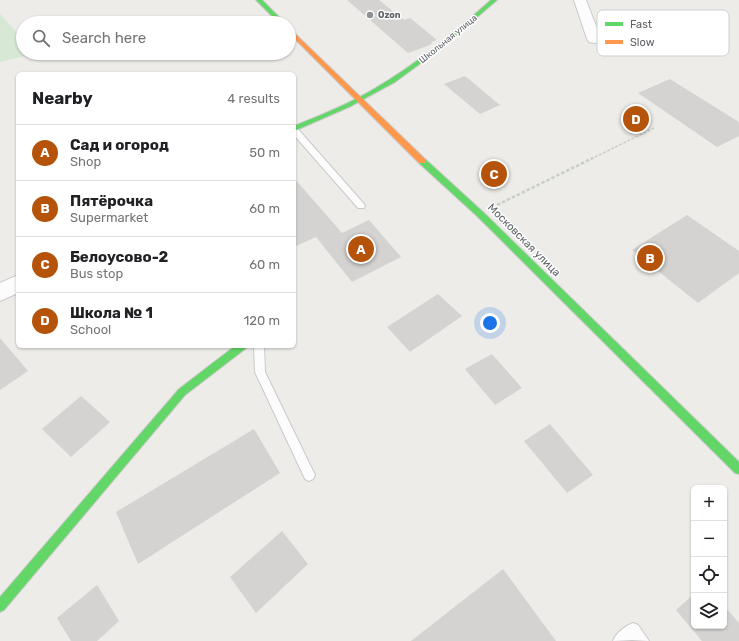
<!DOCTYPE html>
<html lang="en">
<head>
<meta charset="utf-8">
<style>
  body { margin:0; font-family:Rubik,sans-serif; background:#f6f6f6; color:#202124 }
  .controls { position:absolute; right:12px; bottom:12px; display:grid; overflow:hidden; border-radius:6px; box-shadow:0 1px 3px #0004 }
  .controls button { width:36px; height:36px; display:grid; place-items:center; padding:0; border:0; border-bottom:1px solid #e0e0e0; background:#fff; color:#202124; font:20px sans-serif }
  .you { position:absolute; left:490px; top:323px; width:14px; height:14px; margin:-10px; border:3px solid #fff; border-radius:50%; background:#1a73e8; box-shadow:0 0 0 6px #1a73e833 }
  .badge { display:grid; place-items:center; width:26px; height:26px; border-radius:50%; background:#b45309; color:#fff; font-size:13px; font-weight:700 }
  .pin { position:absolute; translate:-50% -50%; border:2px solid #fff; box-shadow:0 1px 4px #0006 }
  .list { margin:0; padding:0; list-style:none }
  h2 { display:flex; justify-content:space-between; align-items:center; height:52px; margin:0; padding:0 16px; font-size:17px }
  h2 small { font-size:13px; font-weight:400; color:#757577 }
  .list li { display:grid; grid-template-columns:26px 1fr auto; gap:12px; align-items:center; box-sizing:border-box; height:56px; padding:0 16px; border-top:1px solid #e0e0e0 }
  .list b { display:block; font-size:15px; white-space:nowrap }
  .list p { margin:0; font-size:13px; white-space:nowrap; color:#757577 }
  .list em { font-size:13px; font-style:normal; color:#757577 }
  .icon { flex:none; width:22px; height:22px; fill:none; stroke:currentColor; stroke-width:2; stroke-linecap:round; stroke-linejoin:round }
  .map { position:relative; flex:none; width:739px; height:641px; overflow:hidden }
  .search { position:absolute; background:#fff; box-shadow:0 1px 3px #0004; left:16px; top:16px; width:280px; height:44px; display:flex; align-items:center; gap:10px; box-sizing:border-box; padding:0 14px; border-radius:22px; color:#757577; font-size:15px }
  .panel { position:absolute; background:#fff; box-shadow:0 1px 3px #0004; left:16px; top:72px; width:280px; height:276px; border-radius:6px }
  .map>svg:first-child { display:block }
  .green { fill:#d7e8d5 }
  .building { fill:#d4d3d1 }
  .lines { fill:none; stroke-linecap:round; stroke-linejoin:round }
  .lane-casing { stroke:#cacaca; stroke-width:2 }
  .street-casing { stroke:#cacaca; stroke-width:2 }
  .fast-casing { stroke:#cacac9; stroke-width:2 }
  .slow-casing { stroke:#cacac9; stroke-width:2 }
  .path-far1 { stroke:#c9cecb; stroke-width:1.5; stroke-dasharray:3 1.5; stroke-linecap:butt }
  .path { stroke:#c9cecb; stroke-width:2.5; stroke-dasharray:3.5 2; stroke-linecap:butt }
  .lane { fill:#fcfcfc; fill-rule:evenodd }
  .street { fill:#fcfcfc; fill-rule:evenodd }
  .fast { fill:#63d668; fill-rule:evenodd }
  .slow { fill:#ff974d; fill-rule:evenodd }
  .poi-dot { fill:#909293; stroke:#fff; stroke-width:1.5 }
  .labels { text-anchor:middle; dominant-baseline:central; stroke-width:3; stroke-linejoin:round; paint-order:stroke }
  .far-poi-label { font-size:9px; font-weight:bold; fill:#5e6165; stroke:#fff; text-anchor:start }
  .far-street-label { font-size:9px; fill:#5e6165; stroke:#fff }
  .street-label { font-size:11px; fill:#5e6165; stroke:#fff }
  .key { fill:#fff; stroke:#cfd0d1; stroke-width:1 }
  .key-label { font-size:11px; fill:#5e6165 }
</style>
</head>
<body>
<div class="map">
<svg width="739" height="641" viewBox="0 0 739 641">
  <rect width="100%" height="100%" fill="#edece8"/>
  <polygon class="green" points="0,14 23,39 23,53 37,53 0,62"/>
  <g class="building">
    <polygon points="347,0 379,0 404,20 410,18 437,40 431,42 432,43 430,45 408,53"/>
    <polygon points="465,76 500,105 480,114 444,84"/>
    <polygon points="670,79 739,122 739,136 717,147 638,93"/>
    <polygon points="294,178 342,233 369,220 401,257 352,282 316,237 294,247"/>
    <polygon points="687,215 739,251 739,273 698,303 632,250"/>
    <polygon points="438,294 462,316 410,352 387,327"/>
    <polygon points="0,338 28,371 0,390"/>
    <polygon points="492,354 522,388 495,405 465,369"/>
    <polygon points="81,396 110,422 71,457 42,429"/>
    <polygon points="550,424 593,475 567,493 524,441"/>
    <polygon points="254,429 280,473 138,564 116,512"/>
    <polygon points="282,531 308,564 256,613 230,577"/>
    <polygon points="503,569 556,641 411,641"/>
    <polygon points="97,585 119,621 97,641 71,641 57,618"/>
    <polygon points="694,594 694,626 724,626 724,606 739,623 739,641 702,641 676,610"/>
  </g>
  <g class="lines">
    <defs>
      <g id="lane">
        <polygon points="294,128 297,128 364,204 365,206 364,208 358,208 294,135"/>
        <polygon points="254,346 264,346 265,372 313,471 315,475 313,479 309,481 305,479 255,372"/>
        <path d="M633,623L638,625L649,641L632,640L613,641C616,633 625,626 633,623Z"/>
      </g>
      <g id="street">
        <polygon points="574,0 586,0 601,39 599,42 594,43 589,42 587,39"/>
        <polygon points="18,275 18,293 0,301 0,283"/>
      </g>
      <g id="fast">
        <polygon points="256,0 262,0 285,23 279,23"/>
        <path d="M491,0H497L440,49L395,82L349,107L294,131V126C321,115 349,104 374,89C417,64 454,33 491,0Z"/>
        <polygon points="419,159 425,159 483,212 739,462 739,474 735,473 477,216 419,163"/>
        <polygon points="235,346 247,346 245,349 185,395 4,610 0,612 0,597 179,389"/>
      </g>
      <polygon id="slow" points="289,28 425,159 425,163 419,163 289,33"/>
    </defs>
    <use href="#lane" class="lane-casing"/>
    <use href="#street" class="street-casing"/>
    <use href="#fast" class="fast-casing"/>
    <use href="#slow" class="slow-casing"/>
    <polyline class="path-far1" points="591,159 654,128"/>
    <polyline class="path" points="497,205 593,158"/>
    <use href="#lane" class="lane"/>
    <use href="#street" class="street"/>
    <use href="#fast" class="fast"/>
    <use href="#slow" class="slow"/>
  </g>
  <circle class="poi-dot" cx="370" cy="15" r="4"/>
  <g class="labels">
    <g class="far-poi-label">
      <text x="378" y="15">Ozon</text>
    </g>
    <g class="far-street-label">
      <text transform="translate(448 39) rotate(-39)">Школьная улица</text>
    </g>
    <g class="street-label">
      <text transform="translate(524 240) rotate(45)">Московская улица</text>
    </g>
  </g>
  <rect x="597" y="10" width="132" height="46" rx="6" class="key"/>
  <rect x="605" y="22" width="18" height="4" fill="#63d668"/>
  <rect x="605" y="40" width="18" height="4" fill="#ff974d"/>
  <g class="key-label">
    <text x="630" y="28">Fast</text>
    <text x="630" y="46">Slow</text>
  </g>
</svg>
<div class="controls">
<button>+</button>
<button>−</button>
<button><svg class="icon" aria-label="locate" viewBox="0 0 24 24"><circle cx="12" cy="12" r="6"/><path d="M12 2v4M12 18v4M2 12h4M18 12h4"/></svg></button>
<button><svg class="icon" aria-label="layers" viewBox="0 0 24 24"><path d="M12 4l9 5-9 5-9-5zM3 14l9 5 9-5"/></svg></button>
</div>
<div class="you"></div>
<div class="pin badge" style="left:361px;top:249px">A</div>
<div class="pin badge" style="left:650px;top:258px">B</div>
<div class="pin badge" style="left:494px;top:174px">C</div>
<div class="pin badge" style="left:636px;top:119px">D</div>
<div class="search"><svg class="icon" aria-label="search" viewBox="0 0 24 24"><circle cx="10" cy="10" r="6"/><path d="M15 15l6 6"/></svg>Search here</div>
<section class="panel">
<h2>Nearby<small>4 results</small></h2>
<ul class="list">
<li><span class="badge">A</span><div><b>Сад и огород</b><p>Shop</p></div><em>50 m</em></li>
<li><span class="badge">B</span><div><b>Пятёрочка</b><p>Supermarket</p></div><em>60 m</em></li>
<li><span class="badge">C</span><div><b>Белоусово-2</b><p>Bus stop</p></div><em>60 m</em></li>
<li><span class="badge">D</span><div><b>Школа № 1</b><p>School</p></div><em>120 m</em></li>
</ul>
</section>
</div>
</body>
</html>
